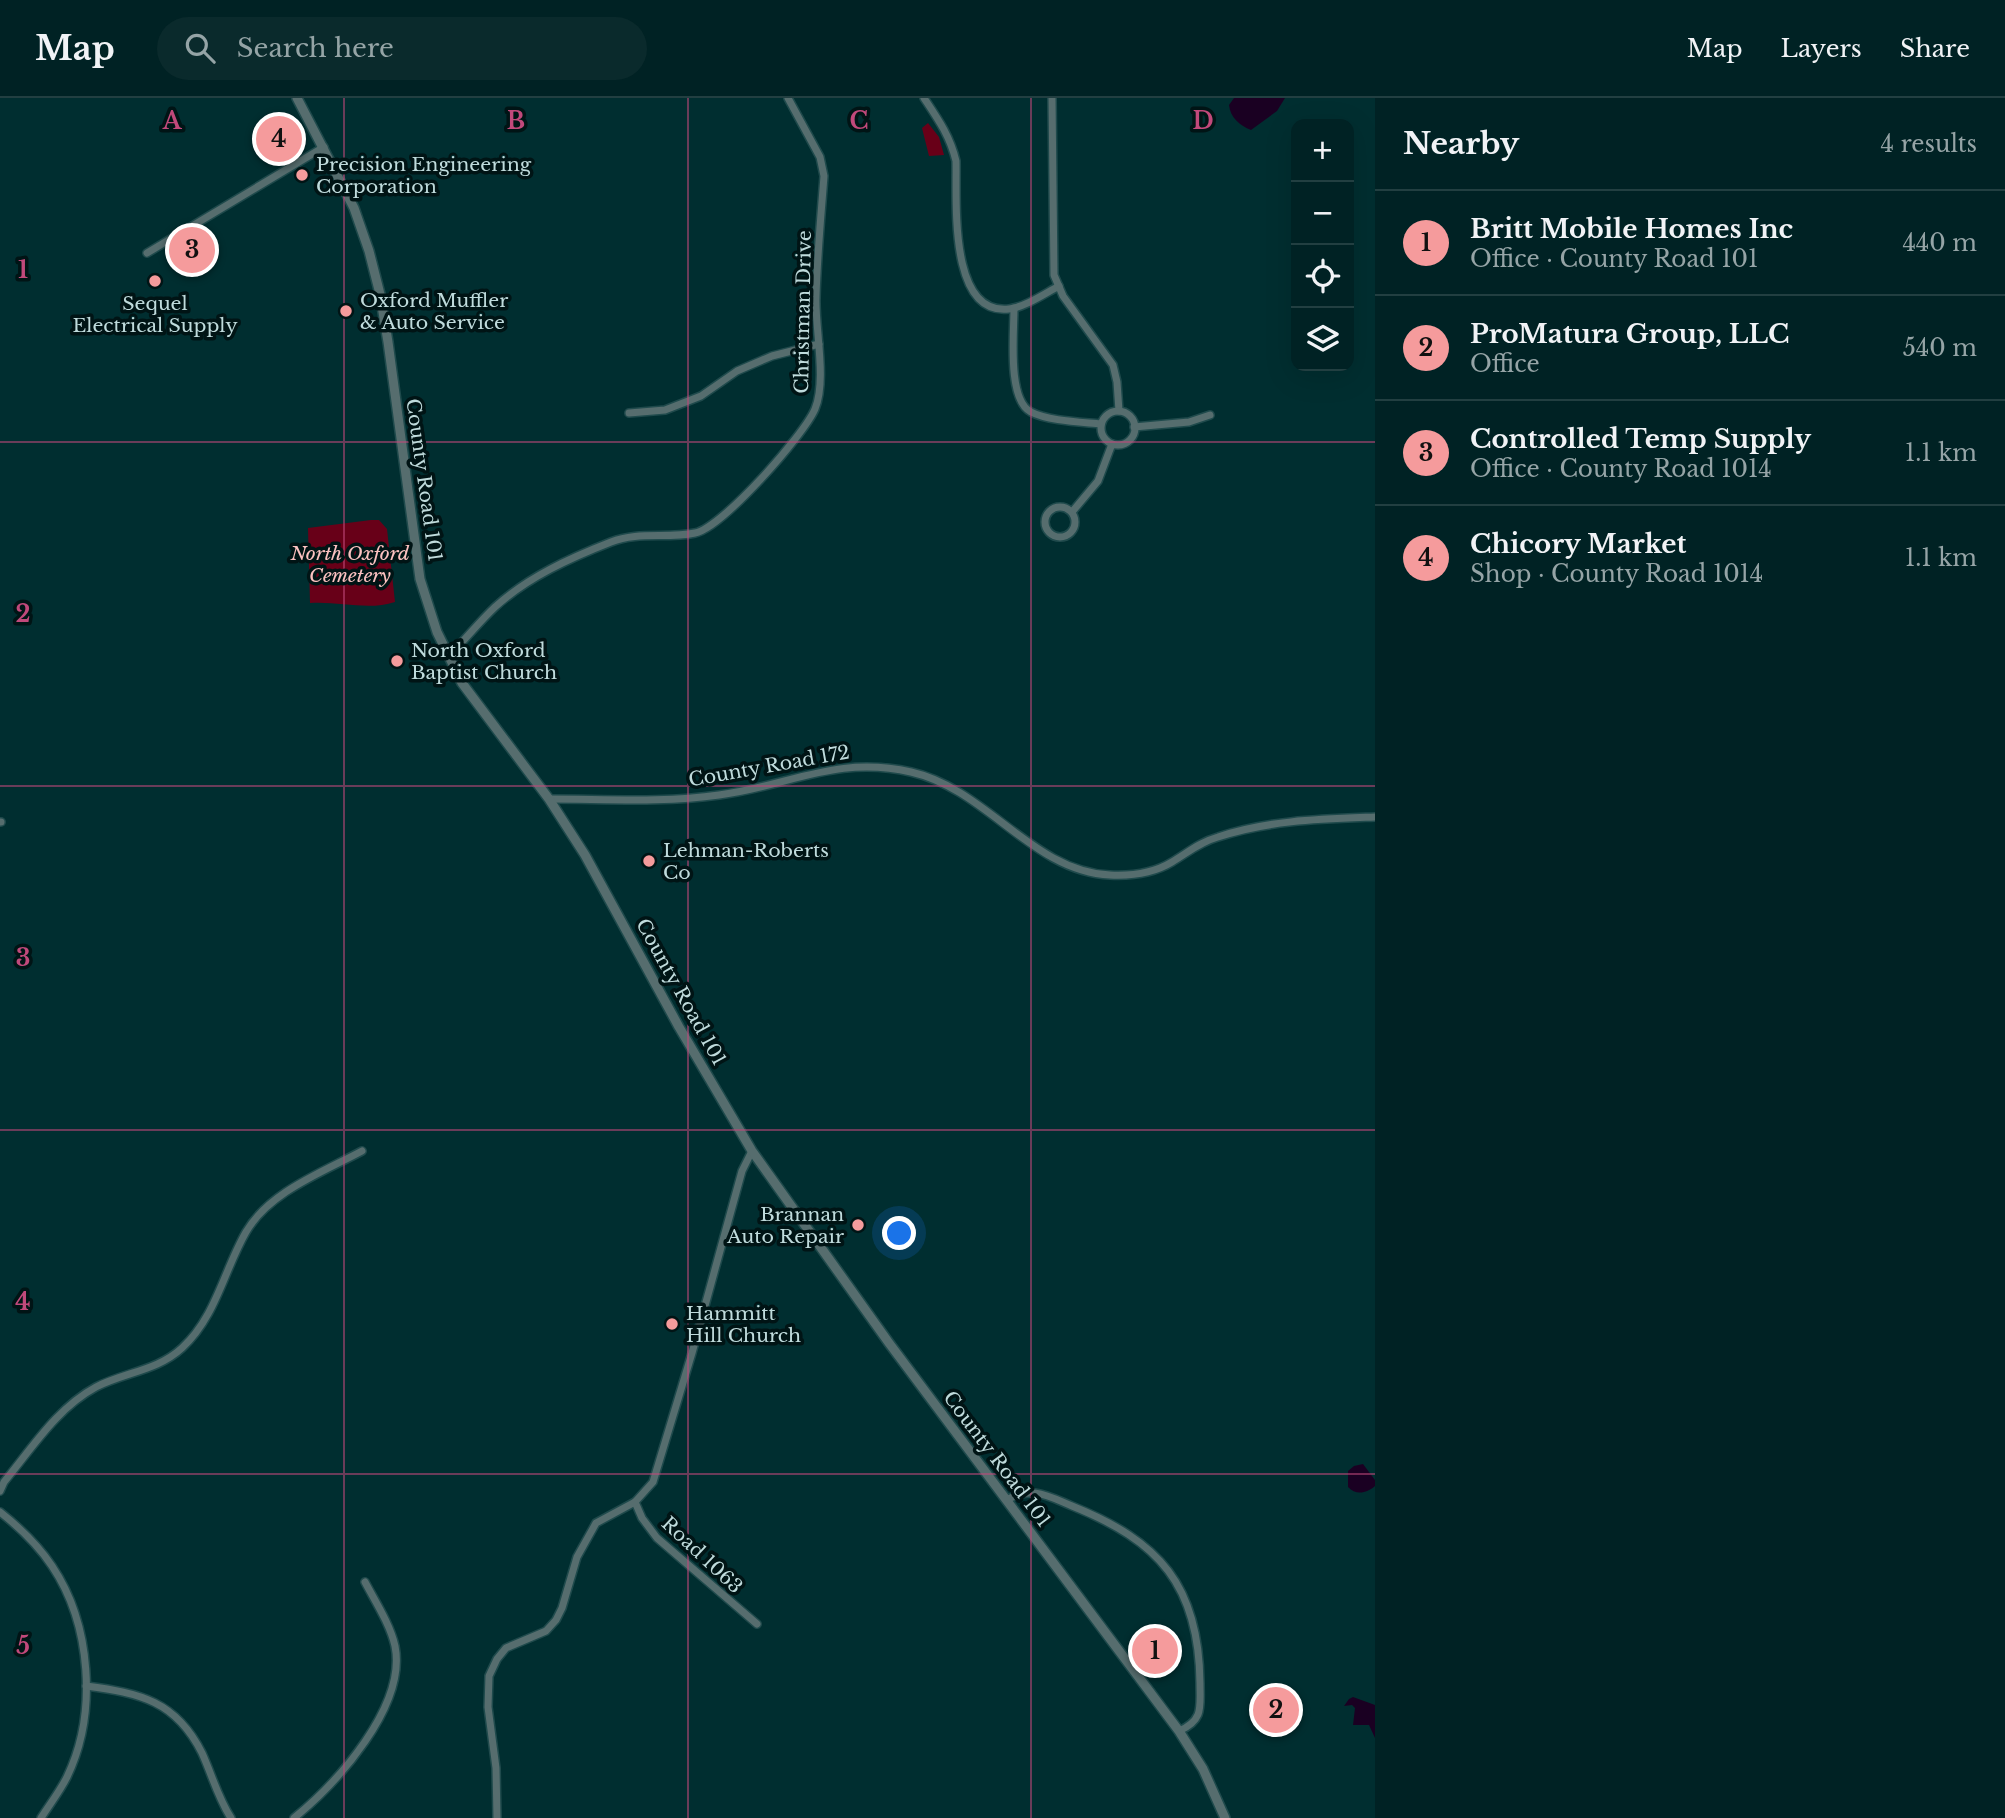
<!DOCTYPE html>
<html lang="en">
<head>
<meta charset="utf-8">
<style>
  body { margin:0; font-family:"Libre Baskerville",serif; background:#0a2a2c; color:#f1f3f6 }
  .controls { position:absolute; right:21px; top:21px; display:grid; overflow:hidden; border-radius:14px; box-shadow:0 7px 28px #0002 }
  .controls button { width:63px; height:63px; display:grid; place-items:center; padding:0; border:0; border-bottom:2px solid #223f41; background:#002224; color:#f1f3f6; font:35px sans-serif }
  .you { position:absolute; left:900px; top:1136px; width:24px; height:24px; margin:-18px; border:5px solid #fff; border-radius:50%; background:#1a73e8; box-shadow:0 0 0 10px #1a73e833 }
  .badge { display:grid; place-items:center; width:46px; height:46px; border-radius:50%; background:#f59b9c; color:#111; font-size:23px; font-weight:700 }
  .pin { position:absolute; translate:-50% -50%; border:4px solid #fff; box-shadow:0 2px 7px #0006 }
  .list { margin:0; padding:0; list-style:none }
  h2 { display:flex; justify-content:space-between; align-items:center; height:91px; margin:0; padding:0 28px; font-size:30px }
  h2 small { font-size:23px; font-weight:400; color:#95a4a6 }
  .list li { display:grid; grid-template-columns:46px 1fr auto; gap:21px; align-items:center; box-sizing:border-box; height:105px; padding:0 28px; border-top:2px solid #223f41 }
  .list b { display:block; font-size:26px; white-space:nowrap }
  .list p { margin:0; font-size:23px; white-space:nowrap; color:#95a4a6 }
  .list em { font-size:23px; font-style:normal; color:#95a4a6 }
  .icon { flex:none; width:38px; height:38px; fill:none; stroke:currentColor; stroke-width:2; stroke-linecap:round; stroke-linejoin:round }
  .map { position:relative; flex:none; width:1375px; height:1720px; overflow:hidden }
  header { display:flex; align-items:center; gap:42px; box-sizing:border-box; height:98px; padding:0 35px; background:#002224; border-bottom:2px solid #223f41 }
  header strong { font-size:33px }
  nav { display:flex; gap:38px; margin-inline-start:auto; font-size:24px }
  .search { width:490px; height:63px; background:#0a2a2c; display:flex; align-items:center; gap:18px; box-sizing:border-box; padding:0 24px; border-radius:38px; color:#95a4a6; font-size:26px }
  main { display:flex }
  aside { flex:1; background:#002224 }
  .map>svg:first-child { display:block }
  .green { fill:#680018 }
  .water { fill:#1a0022 }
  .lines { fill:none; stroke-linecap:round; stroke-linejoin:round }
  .minor-casing { stroke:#1f4a4c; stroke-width:10 }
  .tertiary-casing { stroke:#1f4a4c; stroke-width:12 }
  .minor { stroke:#566d6e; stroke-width:7 }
  .tertiary { stroke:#566d6e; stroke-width:9 }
  .grid { fill:none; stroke:#c1497b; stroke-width:2; stroke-opacity:0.55 }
  .poi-dot { fill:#f59b9c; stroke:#001415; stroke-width:2.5 }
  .labels { text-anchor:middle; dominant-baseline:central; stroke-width:7; stroke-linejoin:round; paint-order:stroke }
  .poi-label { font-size:19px; fill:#bfdbdc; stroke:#001415; text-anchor:start }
  .street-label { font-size:19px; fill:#bfdbdc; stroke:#001415 }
  .park-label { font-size:19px; font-style:italic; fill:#fcc2c1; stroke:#001415 }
  .grid-label { font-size:23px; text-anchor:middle; font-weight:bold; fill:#c1497b; stroke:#001415; stroke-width:7; stroke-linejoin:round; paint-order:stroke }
</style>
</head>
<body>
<header>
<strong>Map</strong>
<div class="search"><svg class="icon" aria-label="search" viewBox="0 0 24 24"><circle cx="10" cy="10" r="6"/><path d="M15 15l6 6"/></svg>Search here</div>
<nav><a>Map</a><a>Layers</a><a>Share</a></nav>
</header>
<main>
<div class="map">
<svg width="1375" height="1720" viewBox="0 0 1375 1720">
  <rect width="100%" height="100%" fill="#002e30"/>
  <g class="green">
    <polygon points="928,25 939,39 944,57 929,58 922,30"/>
    <path d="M371,422H379L387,431L395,504C368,513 339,503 310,505L308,430Z"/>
  </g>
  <g class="water">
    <path d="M1234,0H1285L1277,13L1251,32C1240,28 1230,19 1229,7Z"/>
    <path d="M1363,1366L1375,1382V1388C1367,1395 1356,1398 1348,1389V1373L1354,1368Z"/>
    <polygon points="1353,1599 1375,1607 1375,1640 1369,1627 1353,1627 1355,1610 1352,1607 1344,1608 1349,1601"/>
  </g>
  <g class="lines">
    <defs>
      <g id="minor">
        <path d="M924,0C938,21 950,38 956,63C957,101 948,218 1009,211C1025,209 1044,196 1059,188"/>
        <polyline points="1052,0 1054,177 1063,198 1113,267 1117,284 1119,313"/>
        <polyline points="147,155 324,49"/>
        <path d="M1014,210C1014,235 1007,302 1031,314C1048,323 1081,324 1101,326"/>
        <circle cx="1118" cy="330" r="17"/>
        <polyline points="629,315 665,312 701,298 737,273 772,258 819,246"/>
        <polyline points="1134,329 1189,324 1210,317"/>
        <circle cx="1060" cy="424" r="15"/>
        <polyline points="1072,414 1098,383 1112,346"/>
        <path d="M448,559C464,543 479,524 495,509C528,479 570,460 611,444C638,433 667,441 695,435C722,430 804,337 815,311C827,282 815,231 816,200C817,159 821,118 824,78L820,59L788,0"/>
        <path d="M549,701C605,701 663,705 719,697C789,688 836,657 911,674C987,691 1033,774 1110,777C1131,778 1154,775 1172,764C1187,755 1200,744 1218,739C1269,722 1322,721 1375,719"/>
        <polyline points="0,724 1,724"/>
        <path d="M0,1393L4,1384C32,1350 57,1310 96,1289C125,1274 157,1273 182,1250C216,1219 224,1172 246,1134C269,1094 323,1074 362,1053"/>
        <path d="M1006,1402C1033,1388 1046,1397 1072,1408C1159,1443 1199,1487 1200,1585C1200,1609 1204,1622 1179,1633"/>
        <polyline points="635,1404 642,1420 657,1440 757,1526"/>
        <path d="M0,1414C19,1429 38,1447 52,1468C91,1526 98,1615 67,1679C60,1693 50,1706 41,1720"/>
        <path d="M86,1588C140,1595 176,1603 202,1655C212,1677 218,1700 231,1720"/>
        <path d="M294,1720C337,1685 407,1608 395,1548C390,1526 375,1503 365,1484"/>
        <polyline points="497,1720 496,1670 488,1609 489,1578 497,1561 506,1550 546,1533 556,1522 562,1510 577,1459 596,1425 635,1404 653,1384 692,1255 742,1073 752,1053"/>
      </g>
      <polyline id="tertiary" points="297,0 354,110 369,153 380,196 388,244 420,481 437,534 462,585 549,701 585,757 679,929 752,1053 889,1245 1179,1633 1203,1671 1225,1720"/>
    </defs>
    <use href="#minor" class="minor-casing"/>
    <use href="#tertiary" class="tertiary-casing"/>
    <use href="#minor" class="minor"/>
    <use href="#tertiary" class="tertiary"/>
  </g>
  <path class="grid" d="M344,0V1720M688,0V1720M1031,0V1720M0,344H1375M0,688H1375M0,1032H1375M0,1376H1375"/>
  <g class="poi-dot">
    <circle cx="302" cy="77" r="7"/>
    <circle cx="155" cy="183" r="7"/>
    <circle cx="346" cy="213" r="7"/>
    <circle cx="397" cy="563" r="7"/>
    <circle cx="649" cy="763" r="7"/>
    <circle cx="858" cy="1127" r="7"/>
    <circle cx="672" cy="1226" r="7"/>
  </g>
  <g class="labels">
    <g class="poi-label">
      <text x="316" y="66">Precision Engineering<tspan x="316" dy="22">Corporation</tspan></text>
      <text x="360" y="202">Oxford Muffler<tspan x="360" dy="22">&amp; Auto Service</tspan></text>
      <text x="155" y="205" text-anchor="middle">Sequel<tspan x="155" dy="22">Electrical Supply</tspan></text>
      <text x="411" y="552">North Oxford<tspan x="411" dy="22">Baptist Church</tspan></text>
      <text x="663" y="752">Lehman-Roberts<tspan x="663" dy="22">Co</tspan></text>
      <text x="844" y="1116" text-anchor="end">Brannan<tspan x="844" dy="22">Auto Repair</tspan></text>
      <text x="686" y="1215">Hammitt<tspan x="686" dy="22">Hill Church</tspan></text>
    </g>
    <g class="street-label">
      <text transform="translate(803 214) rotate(-89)">Christman Drive</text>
      <text transform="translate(424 382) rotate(82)">County Road 101</text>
      <text transform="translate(769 668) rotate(-10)">County Road 172</text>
      <text transform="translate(681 894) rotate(61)">County Road 101</text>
      <text transform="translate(997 1361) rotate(53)">County Road 101</text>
      <text transform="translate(702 1457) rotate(43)">Road 1063</text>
    </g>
    <g class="park-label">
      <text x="350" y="455">North Oxford<tspan x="350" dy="22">Cemetery</tspan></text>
    </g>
  </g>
  <g class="grid-label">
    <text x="172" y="31">A</text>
    <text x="516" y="31">B</text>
    <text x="859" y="31">C</text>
    <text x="1203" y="31">D</text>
    <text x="23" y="180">1</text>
    <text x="23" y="524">2</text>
    <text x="23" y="868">3</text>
    <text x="23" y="1212">4</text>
    <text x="23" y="1556">5</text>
  </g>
</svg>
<div class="controls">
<button>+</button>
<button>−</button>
<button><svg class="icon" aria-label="locate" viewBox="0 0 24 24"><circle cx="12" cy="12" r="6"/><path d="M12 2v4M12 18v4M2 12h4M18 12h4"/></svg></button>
<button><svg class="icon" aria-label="layers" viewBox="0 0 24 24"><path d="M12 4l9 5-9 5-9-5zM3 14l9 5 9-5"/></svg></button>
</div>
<div class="you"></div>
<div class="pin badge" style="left:1155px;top:1553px">1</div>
<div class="pin badge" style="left:1276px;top:1612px">2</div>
<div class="pin badge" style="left:192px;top:152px">3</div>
<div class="pin badge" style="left:279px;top:41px">4</div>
</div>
<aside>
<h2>Nearby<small>4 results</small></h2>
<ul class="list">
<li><span class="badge">1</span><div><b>Britt Mobile Homes Inc</b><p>Office · County Road 101</p></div><em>440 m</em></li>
<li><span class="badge">2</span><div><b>ProMatura Group, LLC</b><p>Office</p></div><em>540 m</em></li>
<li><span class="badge">3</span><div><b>Controlled Temp Supply</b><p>Office · County Road 1014</p></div><em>1.1 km</em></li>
<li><span class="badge">4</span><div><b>Chicory Market</b><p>Shop · County Road 1014</p></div><em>1.1 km</em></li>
</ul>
</aside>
</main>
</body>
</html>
